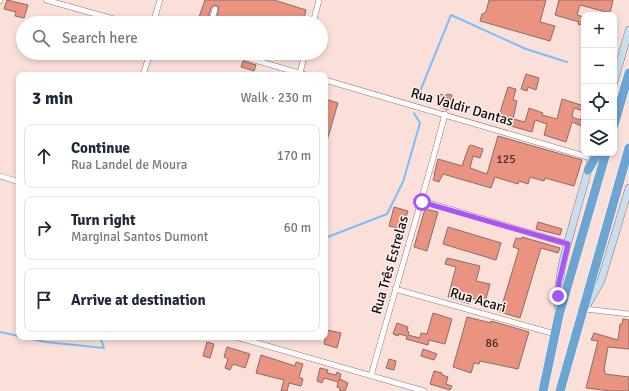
<!DOCTYPE html>
<html lang="en">
<head>
<meta charset="utf-8">
<style>
  body { margin:0; font-family:Signika,sans-serif; background:#f2f2f3; color:#1f2937 }
  .controls { position:absolute; right:12px; top:12px; display:grid; overflow:hidden; border-radius:8px; box-shadow:0 2px 6px #0003 }
  .controls button { width:36px; height:36px; display:grid; place-items:center; padding:0; border:0; border-bottom:1px solid #e0e1e3; background:#fff; color:#1f2937; font:20px sans-serif }
  .stop { position:absolute; width:12px; height:12px; margin:-9px; border:3px solid #a855f7; border-radius:50%; background:#fff }
  .stop.end { background:#a855f7; border-color:#fff; box-shadow:0 1px 4px #0008 }
  .list { margin:0; padding:0; list-style:none }
  h2 { display:flex; justify-content:space-between; align-items:center; height:52px; margin:0; padding:0 16px; font-size:17px }
  h2 small { font-size:13px; font-weight:400; color:#747a83 }
  .list li { display:grid; grid-template-columns:26px 1fr auto; gap:12px; align-items:center; box-sizing:border-box; height:64px; margin:0 8px 8px; padding:0 8px; border:1px solid #e0e1e3; border-radius:8px }
  .list b { display:block; font-size:15px; white-space:nowrap }
  .list p { margin:0; font-size:13px; white-space:nowrap; color:#747a83 }
  .list em { font-size:13px; font-style:normal; color:#747a83 }
  .icon { flex:none; width:22px; height:22px; fill:none; stroke:currentColor; stroke-width:2; stroke-linecap:round; stroke-linejoin:round }
  .map { position:relative; flex:none; width:629px; height:391px; overflow:hidden }
  .search { position:absolute; background:#fff; box-shadow:0 2px 6px #0003; left:16px; top:16px; width:312px; height:44px; display:flex; align-items:center; gap:10px; box-sizing:border-box; padding:0 14px; border-radius:22px; color:#747a83; font-size:15px }
  .panel { position:absolute; background:#fff; box-shadow:0 2px 6px #0003; left:16px; top:72px; width:312px; height:268px; border-radius:8px }
  .map>svg:first-child { display:block }
  .lines { fill:none; stroke-linecap:round; stroke-linejoin:round }
  .stream { stroke:#7bbef9; stroke-width:2 }
  .building { fill:#ea9381; stroke:#856d68 }
  .minor-casing { stroke:#8e7671; stroke-width:6 }
  .secondary-casing { stroke:#8e7671; stroke-width:8 }
  .trunk-casing { stroke:#fff; stroke-width:10 }
  .minor { stroke:#fff; stroke-width:5 }
  .secondary { stroke:#c8ddee; stroke-width:7 }
  .trunk { stroke:#6ca4d2; stroke-width:9 }
  .route { stroke:#a855f7; stroke-width:5 }
  .labels { text-anchor:middle; dominant-baseline:central; stroke-width:3; stroke-linejoin:round; paint-order:stroke }
  .number-label { font-size:12px; fill:#482c26 }
  .street-label { font-size:14px; fill:#120908; stroke:#fcf1ef }
</style>
</head>
<body>
<div class="map">
<svg width="629" height="391" viewBox="0 0 629 391">
  <rect width="100%" height="100%" fill="#fbe0da"/>
  <g class="lines">
    <g class="stream">
      <polyline points="418,100 421,89 451,15 526,49 567,62"/>
      <polyline points="325,238 387,214 403,182 420,123 414,113"/>
      <polyline points="0,332 19,336"/>
      <polyline points="22,337 46,342 104,348 100,337"/>
    </g>
  </g>
  <g class="building">
    <polygon points="7,0 28,5 24,18 15,16 16,12 4,9"/>
    <polygon points="205,0 274,0 306,10 303,23 235,23 227,21 227,23 216,20 219,8 218,6 214,5 211,8 207,23 199,23 200,20 198,20"/>
    <polygon points="489,0 546,0 540,22 555,26 550,41 480,21 482,14 486,12"/>
    <polygon points="559,0 613,0 610,13 580,5 577,15 584,17 584,26 578,24 579,22 555,15"/>
    <polygon points="243,61 256,65 254,71 241,67"/>
    <polygon points="526,74 539,78 536,90 528,87 527,91 521,89"/>
    <polygon points="508,87 516,89 513,100 517,101 513,119 525,122 529,108 543,113 542,115 557,119 562,99 584,106 584,111 574,108 572,117 580,120 584,112 584,127 572,122 566,142 544,135 547,124 535,120 532,132 497,122"/>
    <polygon points="440,94 446,96 447,94 452,95 448,110 443,108 444,105 437,103"/>
    <polygon points="325,99 338,103 326,144 325,144"/>
    <polygon points="498,136 582,160 574,186 545,178 544,181 530,177 528,184 519,181 518,184 495,177 491,188 443,174 439,182 433,180 435,175 434,175 438,159 462,166 469,146 471,145 483,149 480,158 473,156 470,168 487,174"/>
    <polygon points="394,207 408,211 402,229 389,226"/>
    <polygon points="425,209 438,212 427,251 414,247"/>
    <polygon points="538,222 562,229 560,235 536,229"/>
    <polygon points="448,227 501,243 496,260 443,244"/>
    <polygon points="522,237 560,248 558,253 541,248 520,318 500,312 519,249 513,247 516,238 521,239"/>
    <polygon points="447,258 480,266 476,281 490,284 485,302 472,298 470,304 448,297 456,267 445,264"/>
    <polygon points="433,313 452,319 445,344 429,340 428,345 406,339 407,336 399,334 398,336 393,334 397,323 408,327 407,331 409,332 408,335 420,338 421,333 427,334"/>
    <polygon points="467,317 491,323 491,321 529,332 518,369 480,361 479,364 474,363 471,373 453,367"/>
    <polygon points="623,319 629,320 629,349 608,347 604,370 605,371 605,374 629,377 629,391 611,391 586,388 598,341 591,340 594,333 618,340 620,324 622,324"/>
    <polygon points="327,330 341,333 337,348 324,344"/>
    <polygon points="207,342 214,344 210,358 203,356"/>
    <polygon points="227,347 250,354 245,368 233,364 230,370 225,368 228,359 224,357"/>
    <polygon points="423,349 437,354 434,360 421,356"/>
    <polygon points="261,355 295,366 296,362 303,364 299,377 303,379 301,386 289,383 287,391 281,391 284,380 256,373"/>
    <polygon points="389,359 396,361 394,370 386,368"/>
    <polygon points="320,368 328,370 327,373 336,375 337,372 341,374 339,381 340,379 348,383 345,391 340,391 340,388 337,387 338,382 324,378 322,383 317,381"/>
    <polygon points="434,371 442,373 442,375 448,377 446,384 452,386 450,390 430,384"/>
  </g>
  <g class="lines">
    <defs>
      <g id="minor">
        <polyline points="46,0 128,23"/>
        <polyline points="0,1 0,0"/>
        <polyline points="153,23 160,0"/>
        <polyline points="211,23 215,9"/>
        <polyline points="313,23 319,0"/>
        <polyline points="230,53 306,75"/>
        <polyline points="300,73 305,53"/>
        <polyline points="143,75 150,53"/>
        <polyline points="325,80 591,158"/>
        <polyline points="0,176 19,182"/>
        <polyline points="422,201 568,244"/>
        <polyline points="395,289 555,334"/>
        <polyline points="585,309 629,314"/>
        <polyline points="236,337 424,391"/>
        <path d="M371,376C395,289 422,202 445,114"/>
      </g>
      <g id="secondary">
        <polyline points="614,82 629,30"/>
        <polyline points="586,307 601,281 629,188"/>
        <path d="M559,312C555,280 567,247 575,216C581,195 587,174 593,153"/>
      </g>
      <g id="trunk">
        <polyline points="614,125 629,73"/>
        <polyline points="588,170 598,153"/>
        <polyline points="543,391 559,315 606,153"/>
        <polyline points="560,391 629,148"/>
      </g>
    </defs>
    <use href="#minor" class="minor-casing"/>
    <use href="#secondary" class="secondary-casing"/>
    <use href="#trunk" class="trunk-casing"/>
    <use href="#minor" class="minor"/>
    <use href="#secondary" class="secondary"/>
    <use href="#trunk" class="trunk"/>
  </g>
  <g class="lines">
    <polyline class="route" points="422,202 568,244 559,282 558,296"/>
  </g>
  <g class="labels">
    <g class="number-label">
      <text x="506" y="159">125</text>
      <text x="492" y="343">86</text>
    </g>
    <g class="street-label">
      <text transform="translate(462 107) rotate(16)">Rua Valdir Dantas</text>
      <text transform="translate(390 265) rotate(-74)">Rua Três Estrelas</text>
      <text transform="translate(478 300) rotate(16)">Rua Acari</text>
    </g>
  </g>
</svg>
<div class="controls">
<button>+</button>
<button>−</button>
<button><svg class="icon" aria-label="locate" viewBox="0 0 24 24"><circle cx="12" cy="12" r="6"/><path d="M12 2v4M12 18v4M2 12h4M18 12h4"/></svg></button>
<button><svg class="icon" aria-label="layers" viewBox="0 0 24 24"><path d="M12 4l9 5-9 5-9-5zM3 14l9 5 9-5"/></svg></button>
</div>
<div class="stop" style="left:422px;top:202px"></div>
<div class="stop end" style="left:558px;top:296px"></div>
<div class="search"><svg class="icon" aria-label="search" viewBox="0 0 24 24"><circle cx="10" cy="10" r="6"/><path d="M15 15l6 6"/></svg>Search here</div>
<section class="panel">
<h2>3 min<small>Walk · 230 m</small></h2>
<ul class="list">
<li><svg class="icon" aria-label="ahead" viewBox="0 0 24 24"><path d="M12 20V5M6 11l6-6 6 6"/></svg><div><b>Continue</b><p>Rua Landel de Moura</p></div><em>170 m</em></li>
<li><svg class="icon" aria-label="right" viewBox="0 0 24 24"><path d="M7 20v-9h11M14 6l5 5-5 5"/></svg><div><b>Turn right</b><p>Marginal Santos Dumont</p></div><em>60 m</em></li>
<li><svg class="icon" aria-label="arrive" viewBox="0 0 24 24"><path d="M6 21V4h12l-3 4 3 4H6"/></svg><div><b>Arrive at destination</b></div></li>
</ul>
</section>
</div>
</body>
</html>
